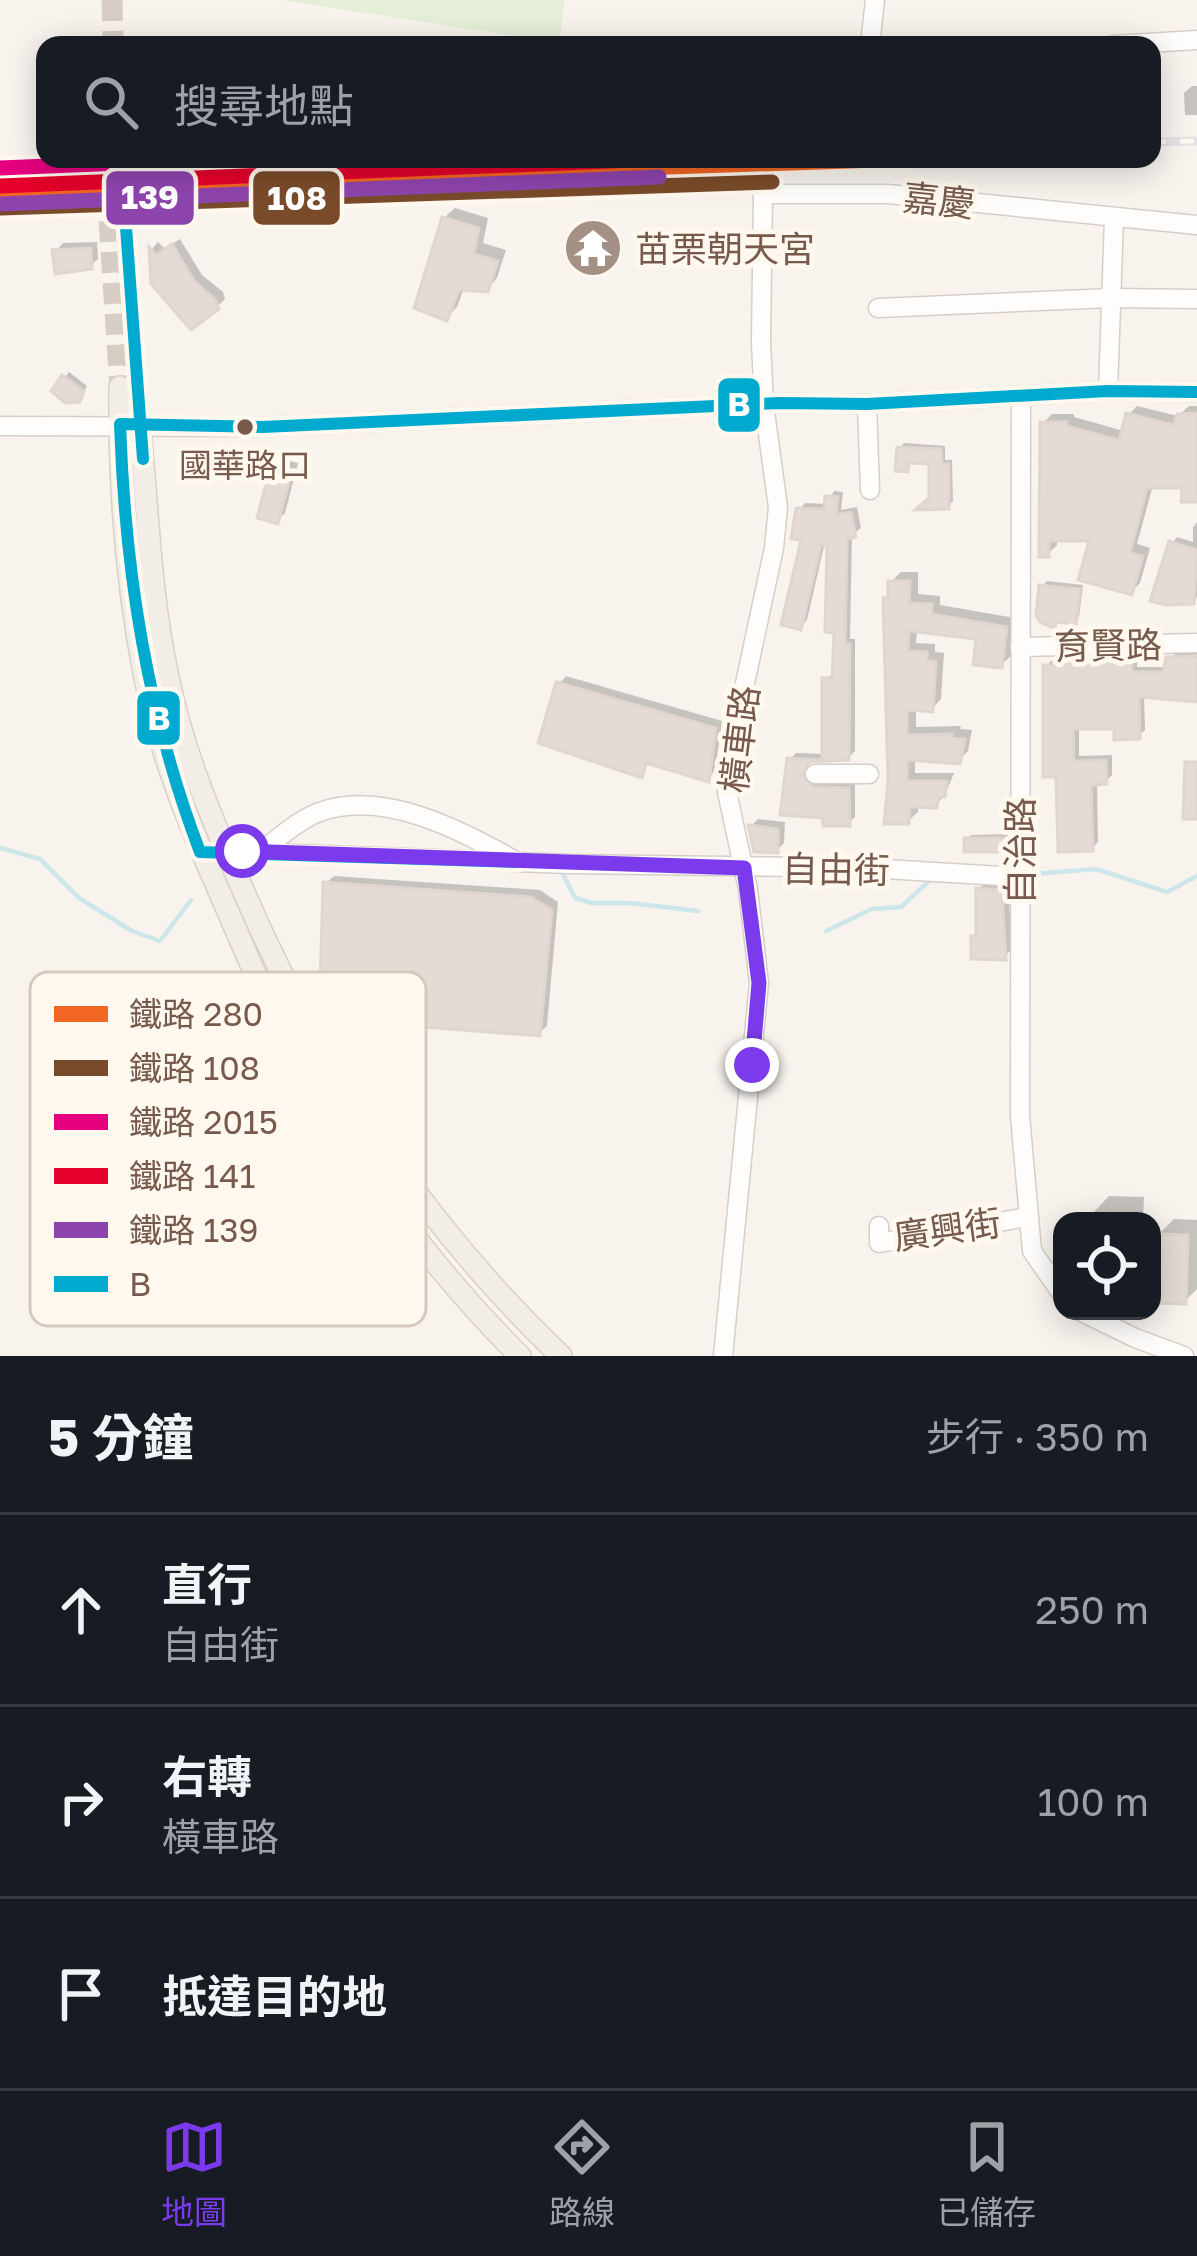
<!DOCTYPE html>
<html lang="zh-TW">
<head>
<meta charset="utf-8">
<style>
  body { margin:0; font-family:"Golos Text","Noto Sans TC",sans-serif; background:#20242c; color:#f1f3f6 }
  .controls { position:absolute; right:36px; bottom:36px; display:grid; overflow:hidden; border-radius:24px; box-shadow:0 6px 30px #0003 }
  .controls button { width:108px; height:108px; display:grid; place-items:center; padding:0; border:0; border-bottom:3px solid #363941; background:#171b24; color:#f1f3f6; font:60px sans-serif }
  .stop { position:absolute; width:36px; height:36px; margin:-27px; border:9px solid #7c3aed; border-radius:50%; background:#fff }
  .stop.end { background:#7c3aed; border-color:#fff; box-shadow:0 3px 12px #0008 }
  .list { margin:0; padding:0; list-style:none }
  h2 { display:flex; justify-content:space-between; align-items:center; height:156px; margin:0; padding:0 48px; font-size:51px }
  h2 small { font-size:39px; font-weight:400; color:#9ea1a6 }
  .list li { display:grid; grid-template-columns:78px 1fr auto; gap:36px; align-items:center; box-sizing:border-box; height:192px; padding:0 48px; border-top:3px solid #363941 }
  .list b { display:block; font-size:45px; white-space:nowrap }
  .list p { margin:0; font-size:39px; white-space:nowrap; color:#9ea1a6 }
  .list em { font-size:39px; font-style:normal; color:#9ea1a6 }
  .icon { flex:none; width:66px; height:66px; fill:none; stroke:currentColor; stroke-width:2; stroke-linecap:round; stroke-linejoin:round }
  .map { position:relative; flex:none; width:1197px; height:1356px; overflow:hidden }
  .search { position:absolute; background:#171b24; box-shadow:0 6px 30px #0003; left:36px; right:36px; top:36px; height:132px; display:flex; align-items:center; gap:30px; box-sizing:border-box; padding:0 42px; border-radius:24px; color:#9ea1a6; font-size:45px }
  .sheet { height:732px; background:#171b24 }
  nav { display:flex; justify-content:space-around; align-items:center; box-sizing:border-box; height:168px; border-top:3px solid #363941; background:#171b24; font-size:33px; color:#9ea1a6 }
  nav a { display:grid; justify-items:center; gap:6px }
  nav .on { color:#7c3aed }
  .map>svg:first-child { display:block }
  .green { fill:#e5efd7 }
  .shadow { fill:#0003 }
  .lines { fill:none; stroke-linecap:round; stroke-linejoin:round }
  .stream { stroke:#cde6e9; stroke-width:4.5 }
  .building { fill:#e4dbd4; stroke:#e1d6cf; stroke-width:3 }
  .major-tunnel { stroke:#d8cdc4; stroke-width:21; stroke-dasharray:21 10; stroke-linecap:butt }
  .minor-casing { stroke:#d6cfc9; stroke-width:21 }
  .major-casing { stroke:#d9d0ca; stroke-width:24 }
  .minor { stroke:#fefdfc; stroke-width:18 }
  .major { stroke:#f2ede6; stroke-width:21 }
  .rail-casing { stroke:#e5e3e5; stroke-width:9 }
  .rail { stroke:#fff8ee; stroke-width:4.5; stroke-dasharray:14; stroke-linecap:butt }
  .bus-1-casing { stroke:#fff8ee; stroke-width:21 }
  .bus-1 { stroke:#00a9ce; stroke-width:12 }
  .rail-1-casing { stroke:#fff8ee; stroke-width:24 }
  .rail-2-casing { stroke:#fff8ee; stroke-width:24 }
  .rail-3-casing { stroke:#fff8ee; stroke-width:24 }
  .rail-4-casing { stroke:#fff8ee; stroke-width:24 }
  .rail-5-casing { stroke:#fff8ee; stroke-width:24 }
  .rail-1 { stroke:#f26522; stroke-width:15 }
  .rail-2 { stroke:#7a4b2a; stroke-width:15 }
  .rail-3 { stroke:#e5007d; stroke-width:15 }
  .rail-4 { stroke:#e4002b; stroke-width:15 }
  .rail-5 { stroke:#8e44ad; stroke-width:15 }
  .route { stroke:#7c3aed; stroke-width:15 }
  .bus-dot { fill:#775a4b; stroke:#fff8ee; stroke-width:4.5 }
  .labels { text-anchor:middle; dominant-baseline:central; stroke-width:10; stroke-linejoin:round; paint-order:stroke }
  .bus-label { font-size:33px; fill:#775a4b; stroke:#fff8ee }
  .street-label { font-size:36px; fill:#775a4b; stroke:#fff8ee }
  .poi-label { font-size:36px; fill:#775a4b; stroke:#fff8ee; text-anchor:start }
  .key { fill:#fff8ee; stroke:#d6c9bd; stroke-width:3 }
  .key-label { font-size:33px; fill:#775a4b }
  .line-badge { stroke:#fff8ee; stroke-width:4.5 }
  .badge-label { font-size:33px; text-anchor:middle; font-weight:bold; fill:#fff }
</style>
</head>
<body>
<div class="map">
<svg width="1197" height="1356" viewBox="0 0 1197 1356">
  <rect width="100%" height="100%" fill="#f8f3ed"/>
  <polygon class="green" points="281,0 564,0 560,43"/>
  <g class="shadow">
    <polygon points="1192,86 1197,86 1197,115 1185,115 1184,93"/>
    <polygon points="455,208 488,218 483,243 506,250 497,278 487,289 464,288 457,307 446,318 444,218"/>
    <polygon points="180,239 202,275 223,292 225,299 217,307 154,283 152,249 158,242 165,249"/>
    <polygon points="97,242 98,259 90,266 56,251 63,243"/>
    <polygon points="69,372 87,386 79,399 55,390"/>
    <polygon points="1137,406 1178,416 1189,406 1197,406 1197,499 1185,485 1153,485 1137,544 1150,548 1140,583 1132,591 1093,538 1057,538 1057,545 1048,554 1043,423 1052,414 1074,414 1074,417 1124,431 1129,414"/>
    <polygon points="904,443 945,446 945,460 952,460 953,501 948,506 932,498 932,461 912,460 907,469 900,448"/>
    <polygon points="281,459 298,463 285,513 277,521 273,466"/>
    <polygon points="834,491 843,492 841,510 857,507 861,528 852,535 850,639 855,639 855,751 848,758 811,759 806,768 821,782 855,782 855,817 848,823 826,823 790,759 796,753 825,754 825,679 835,673 837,630 827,533 807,620 801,627 805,538 799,510 805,503 827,504"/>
    <polygon points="1197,522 1197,597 1193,601 1172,543 1177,537 1193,542 1193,527"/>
    <polygon points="901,572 918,572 918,594 940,596 940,605 1015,618 1011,656 1001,665 980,636 917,629 916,643 935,644 935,652 944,653 941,699 932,709 916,708 916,727 961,726 960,729 972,730 968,751 959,760 915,758 915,773 954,773 945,795 936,805 918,804 918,812 908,821 891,781 886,599 891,593 891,582"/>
    <polygon points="1047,581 1083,585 1079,617 1075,621 1060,620 1054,625 1042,586"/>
    <polygon points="1197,650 1197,699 1144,694 1145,730 1138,736 1117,726 1079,726 1079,756 1112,755 1112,775 1106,781 1097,782 1098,842 1092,848 1059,774 1046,666 1052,660 1069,660 1074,655 1137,656 1137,667 1167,667 1176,652"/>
    <polygon points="566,676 722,721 715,771 708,778 650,761 641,774 559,684"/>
    <polygon points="758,819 785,822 784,843 777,850 751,826"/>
    <polygon points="1010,834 1006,849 967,839 971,835"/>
    <polygon points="334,876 540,890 558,902 547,1026 539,1033 326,883"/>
    <polygon points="986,882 1008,883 1012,949 1004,957 974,937 979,933 979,889"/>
    <polygon points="1109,1196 1144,1197 1143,1221 1093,1221 1093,1213"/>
    <polygon points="1174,1219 1197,1220 1197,1289 1185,1301 1158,1235"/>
  </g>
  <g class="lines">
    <g class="stream">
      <polyline points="0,848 40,859 79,898 132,931 160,941 191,900"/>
      <polyline points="563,874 575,898 592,903 630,903 698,911"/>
      <polyline points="1033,874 1096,869 1167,892 1197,876"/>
      <polyline points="826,931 872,909 901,907 929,881"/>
    </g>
  </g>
  <g class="building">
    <polygon points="442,217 479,228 474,254 498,261 488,292 459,290 447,321 414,308"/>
    <polygon points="172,244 195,282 216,300 219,309 191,330 151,284 149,247 156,255"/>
    <polygon points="91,248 92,269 55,274 52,250"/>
    <polygon points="62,375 84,391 80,402 65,403 51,391"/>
    <polygon points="1126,413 1174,425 1177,414 1197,413 1197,502 1181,502 1182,488 1147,488 1130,553 1143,556 1132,595 1078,580 1089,541 1049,541 1049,557 1039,557 1040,422 1067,422 1067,426 1119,440"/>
    <polygon points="897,447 941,449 942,464 949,464 949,509 915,510 929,498 929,464 909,463 908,472 895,471"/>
    <polygon points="271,465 292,470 278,524 257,518"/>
    <polygon points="825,496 838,497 836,515 851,512 856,537 847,539 845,644 850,644 849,760 809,762 802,775 814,787 849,788 850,826 823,826 822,818 780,815 787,758 822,760 822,678 832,678 834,633 825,632 827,546 821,545 801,630 781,625 801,540 791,539 796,508 824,509"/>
    <polygon points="1169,541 1197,550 1194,604 1165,605 1150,601"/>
    <polygon points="888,581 910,581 909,603 932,604 932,614 1007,627 1002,668 973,665 976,639 909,631 908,651 927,652 927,661 936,661 933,712 907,710 907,735 952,734 952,738 965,739 960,764 907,760 907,781 947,781 945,797 938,797 937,808 910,807 909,824 884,824 888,781 883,598 888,597"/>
    <polygon points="1039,585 1080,589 1076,624 1056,622 1055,629 1040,622 1036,615"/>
    <polygon points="1197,656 1197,702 1139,697 1140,739 1114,740 1114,729 1073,729 1074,761 1106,760 1107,784 1091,785 1093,851 1058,852 1056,777 1043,777 1043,665 1064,665 1064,660 1132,661 1132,672 1163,672 1166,657"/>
    <polygon points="556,682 716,728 709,782 646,763 642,778 538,743"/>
    <polygon points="1185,762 1197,762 1197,819 1183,819"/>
    <polygon points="748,825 778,829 778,853 754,852"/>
    <rect x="964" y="838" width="43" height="14"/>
    <polygon points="323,882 531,897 552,910 540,1036 411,1026 320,989"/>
    <polygon points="976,888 1002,890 1006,960 971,959 971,936 976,936"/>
    <polygon points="1155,1234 1188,1235 1186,1304 1153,1303"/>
  </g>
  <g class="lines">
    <g class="major-tunnel">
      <polyline points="112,0 113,45"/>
      <polyline points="105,159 120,387"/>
      <polyline points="121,159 135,386"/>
    </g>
    <defs>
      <g id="minor">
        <polyline points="870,45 875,0"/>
        <polyline points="1113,45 1197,40"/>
        <polyline points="878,308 1112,298 1197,299"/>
        <polyline points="1108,391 1114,219"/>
        <polyline points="1021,397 1020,1116 1032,1251 1062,1294"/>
        <polyline points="867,404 870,490"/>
        <polyline points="0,426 263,427 780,403 867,404 1108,391 1197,392"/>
        <polyline points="1020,647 1197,643"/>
        <polyline points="815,774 869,774"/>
        <polyline points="214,851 569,864 868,868 1018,877"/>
        <path d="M261,851C279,838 297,821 317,813C381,788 458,829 514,860"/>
        <polyline points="879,1226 879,1243 1027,1217"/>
        <polyline points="1080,1311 1135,1338 1184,1356"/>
        <polyline points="723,1356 759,983 748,889 727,792 729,758 774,548 778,507 764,405 761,342 763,194 888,194 1197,225"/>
      </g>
      <g id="major">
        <path d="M135,386C148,483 147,581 168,677C185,761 220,838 255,917C329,1081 430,1231 561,1356"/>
        <path d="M120,387C119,483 126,583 145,678C159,750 186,817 216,884C243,946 268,1007 301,1066C359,1169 436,1273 520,1356"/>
      </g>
    </defs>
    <use href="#minor" class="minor-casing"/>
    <use href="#major" class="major-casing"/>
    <use href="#minor" class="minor"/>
    <use href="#major" class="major"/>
    <defs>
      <polyline id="rail" points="1152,142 1197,141"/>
    </defs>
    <use href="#rail" class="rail-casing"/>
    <use href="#rail" class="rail"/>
    <defs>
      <g id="bus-1">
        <polyline points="121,159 143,459"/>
        <path d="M518,862L200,852C147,713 125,572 120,424L263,427L780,403L867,404L1108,391L1197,392"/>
      </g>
    </defs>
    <use href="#bus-1" class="bus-1-casing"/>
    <use href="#bus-1" class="bus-1"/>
    <defs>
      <polyline id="rail-1" points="0,190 906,159"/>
      <polyline id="rail-2" points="1,208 772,182"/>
      <polyline id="rail-3" points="0,168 219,159"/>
      <polyline id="rail-4" points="0,186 658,159"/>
      <polyline id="rail-5" points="1,204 659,177"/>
    </defs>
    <use href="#rail-1" class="rail-1-casing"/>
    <use href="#rail-2" class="rail-2-casing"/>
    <use href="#rail-3" class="rail-3-casing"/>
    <use href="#rail-4" class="rail-4-casing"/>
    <use href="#rail-5" class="rail-5-casing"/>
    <use href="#rail-1" class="rail-1"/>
    <use href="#rail-2" class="rail-2"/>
    <use href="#rail-3" class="rail-3"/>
    <use href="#rail-4" class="rail-4"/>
    <use href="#rail-5" class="rail-5"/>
  </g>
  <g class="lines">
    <polyline class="route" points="242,851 744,868 759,983 752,1065"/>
  </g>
  <defs>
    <symbol id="temple-disc" viewBox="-11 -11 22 22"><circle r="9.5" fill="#a49084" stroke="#fff8ee"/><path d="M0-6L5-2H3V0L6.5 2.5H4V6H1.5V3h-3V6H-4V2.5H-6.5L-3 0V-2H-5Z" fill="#fff"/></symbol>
  </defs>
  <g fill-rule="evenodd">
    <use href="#temple-disc" x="560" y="215" width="66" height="66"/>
  </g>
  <circle class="bus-dot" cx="245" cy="427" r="10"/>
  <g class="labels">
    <g class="bus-label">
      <text x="245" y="464">國華路口</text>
    </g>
    <g class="street-label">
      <text transform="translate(939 200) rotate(6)">嘉慶</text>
      <text transform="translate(1108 645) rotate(-1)">育賢路</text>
      <text transform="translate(739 739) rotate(-83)">橫車路</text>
      <text transform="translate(1019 851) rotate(-90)">自治路</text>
      <text transform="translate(836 869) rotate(1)">自由街</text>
      <text transform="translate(947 1229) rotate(-8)">廣興街</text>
    </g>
    <g class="poi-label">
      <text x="635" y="248">苗栗朝天宮</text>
    </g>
  </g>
  <rect x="30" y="972" width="396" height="354" rx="18" class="key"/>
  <rect x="54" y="1006" width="54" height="16" fill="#f26522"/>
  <rect x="54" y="1060" width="54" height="16" fill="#7a4b2a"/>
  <rect x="54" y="1114" width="54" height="16" fill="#e5007d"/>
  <rect x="54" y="1168" width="54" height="16" fill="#e4002b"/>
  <rect x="54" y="1222" width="54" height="16" fill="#8e44ad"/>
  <rect x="54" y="1276" width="54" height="16" fill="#00a9ce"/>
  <g class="key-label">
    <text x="129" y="1026">鐵路 280</text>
    <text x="129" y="1080">鐵路 108</text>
    <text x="129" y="1134">鐵路 2015</text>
    <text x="129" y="1188">鐵路 141</text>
    <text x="129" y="1242">鐵路 139</text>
    <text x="129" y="1296">B</text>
  </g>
  <g class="line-badge">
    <rect x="104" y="169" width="92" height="58" rx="12" fill="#8e44ad"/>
    <rect x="251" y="169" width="91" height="58" rx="12" fill="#7a4b2a"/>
    <rect x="716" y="376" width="46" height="58" rx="12" fill="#00a9ce"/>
    <rect x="135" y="689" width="47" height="58" rx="12" fill="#00a9ce"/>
  </g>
  <g class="badge-label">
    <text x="150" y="209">139</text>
    <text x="297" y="210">108</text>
    <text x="739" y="416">B</text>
    <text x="159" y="730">B</text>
  </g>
</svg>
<div class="controls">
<button><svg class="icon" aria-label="locate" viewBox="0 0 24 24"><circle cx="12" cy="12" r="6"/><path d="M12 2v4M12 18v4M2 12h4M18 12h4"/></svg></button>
</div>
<div class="stop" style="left:242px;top:851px"></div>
<div class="stop end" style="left:752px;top:1065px"></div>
<div class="search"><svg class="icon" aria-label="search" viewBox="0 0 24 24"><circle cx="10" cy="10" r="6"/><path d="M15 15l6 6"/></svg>搜尋地點</div>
</div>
<section class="sheet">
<h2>5 分鐘<small>步行 · 350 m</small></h2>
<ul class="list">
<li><svg class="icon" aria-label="ahead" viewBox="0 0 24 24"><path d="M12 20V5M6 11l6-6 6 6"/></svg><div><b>直行</b><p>自由街</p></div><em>250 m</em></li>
<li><svg class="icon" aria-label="right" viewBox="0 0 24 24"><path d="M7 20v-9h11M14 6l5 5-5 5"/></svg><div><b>右轉</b><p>橫車路</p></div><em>100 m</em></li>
<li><svg class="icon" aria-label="arrive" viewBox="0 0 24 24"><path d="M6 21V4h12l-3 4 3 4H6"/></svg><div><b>抵達目的地</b></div></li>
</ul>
</section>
<nav>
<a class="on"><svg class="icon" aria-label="map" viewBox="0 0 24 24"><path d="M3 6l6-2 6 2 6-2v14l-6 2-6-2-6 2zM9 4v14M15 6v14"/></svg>地圖</a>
<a><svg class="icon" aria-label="directions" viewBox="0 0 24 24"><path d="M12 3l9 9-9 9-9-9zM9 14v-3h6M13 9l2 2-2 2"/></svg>路線</a>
<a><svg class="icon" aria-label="saved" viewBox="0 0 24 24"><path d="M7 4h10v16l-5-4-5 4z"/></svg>已儲存</a>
</nav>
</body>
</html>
